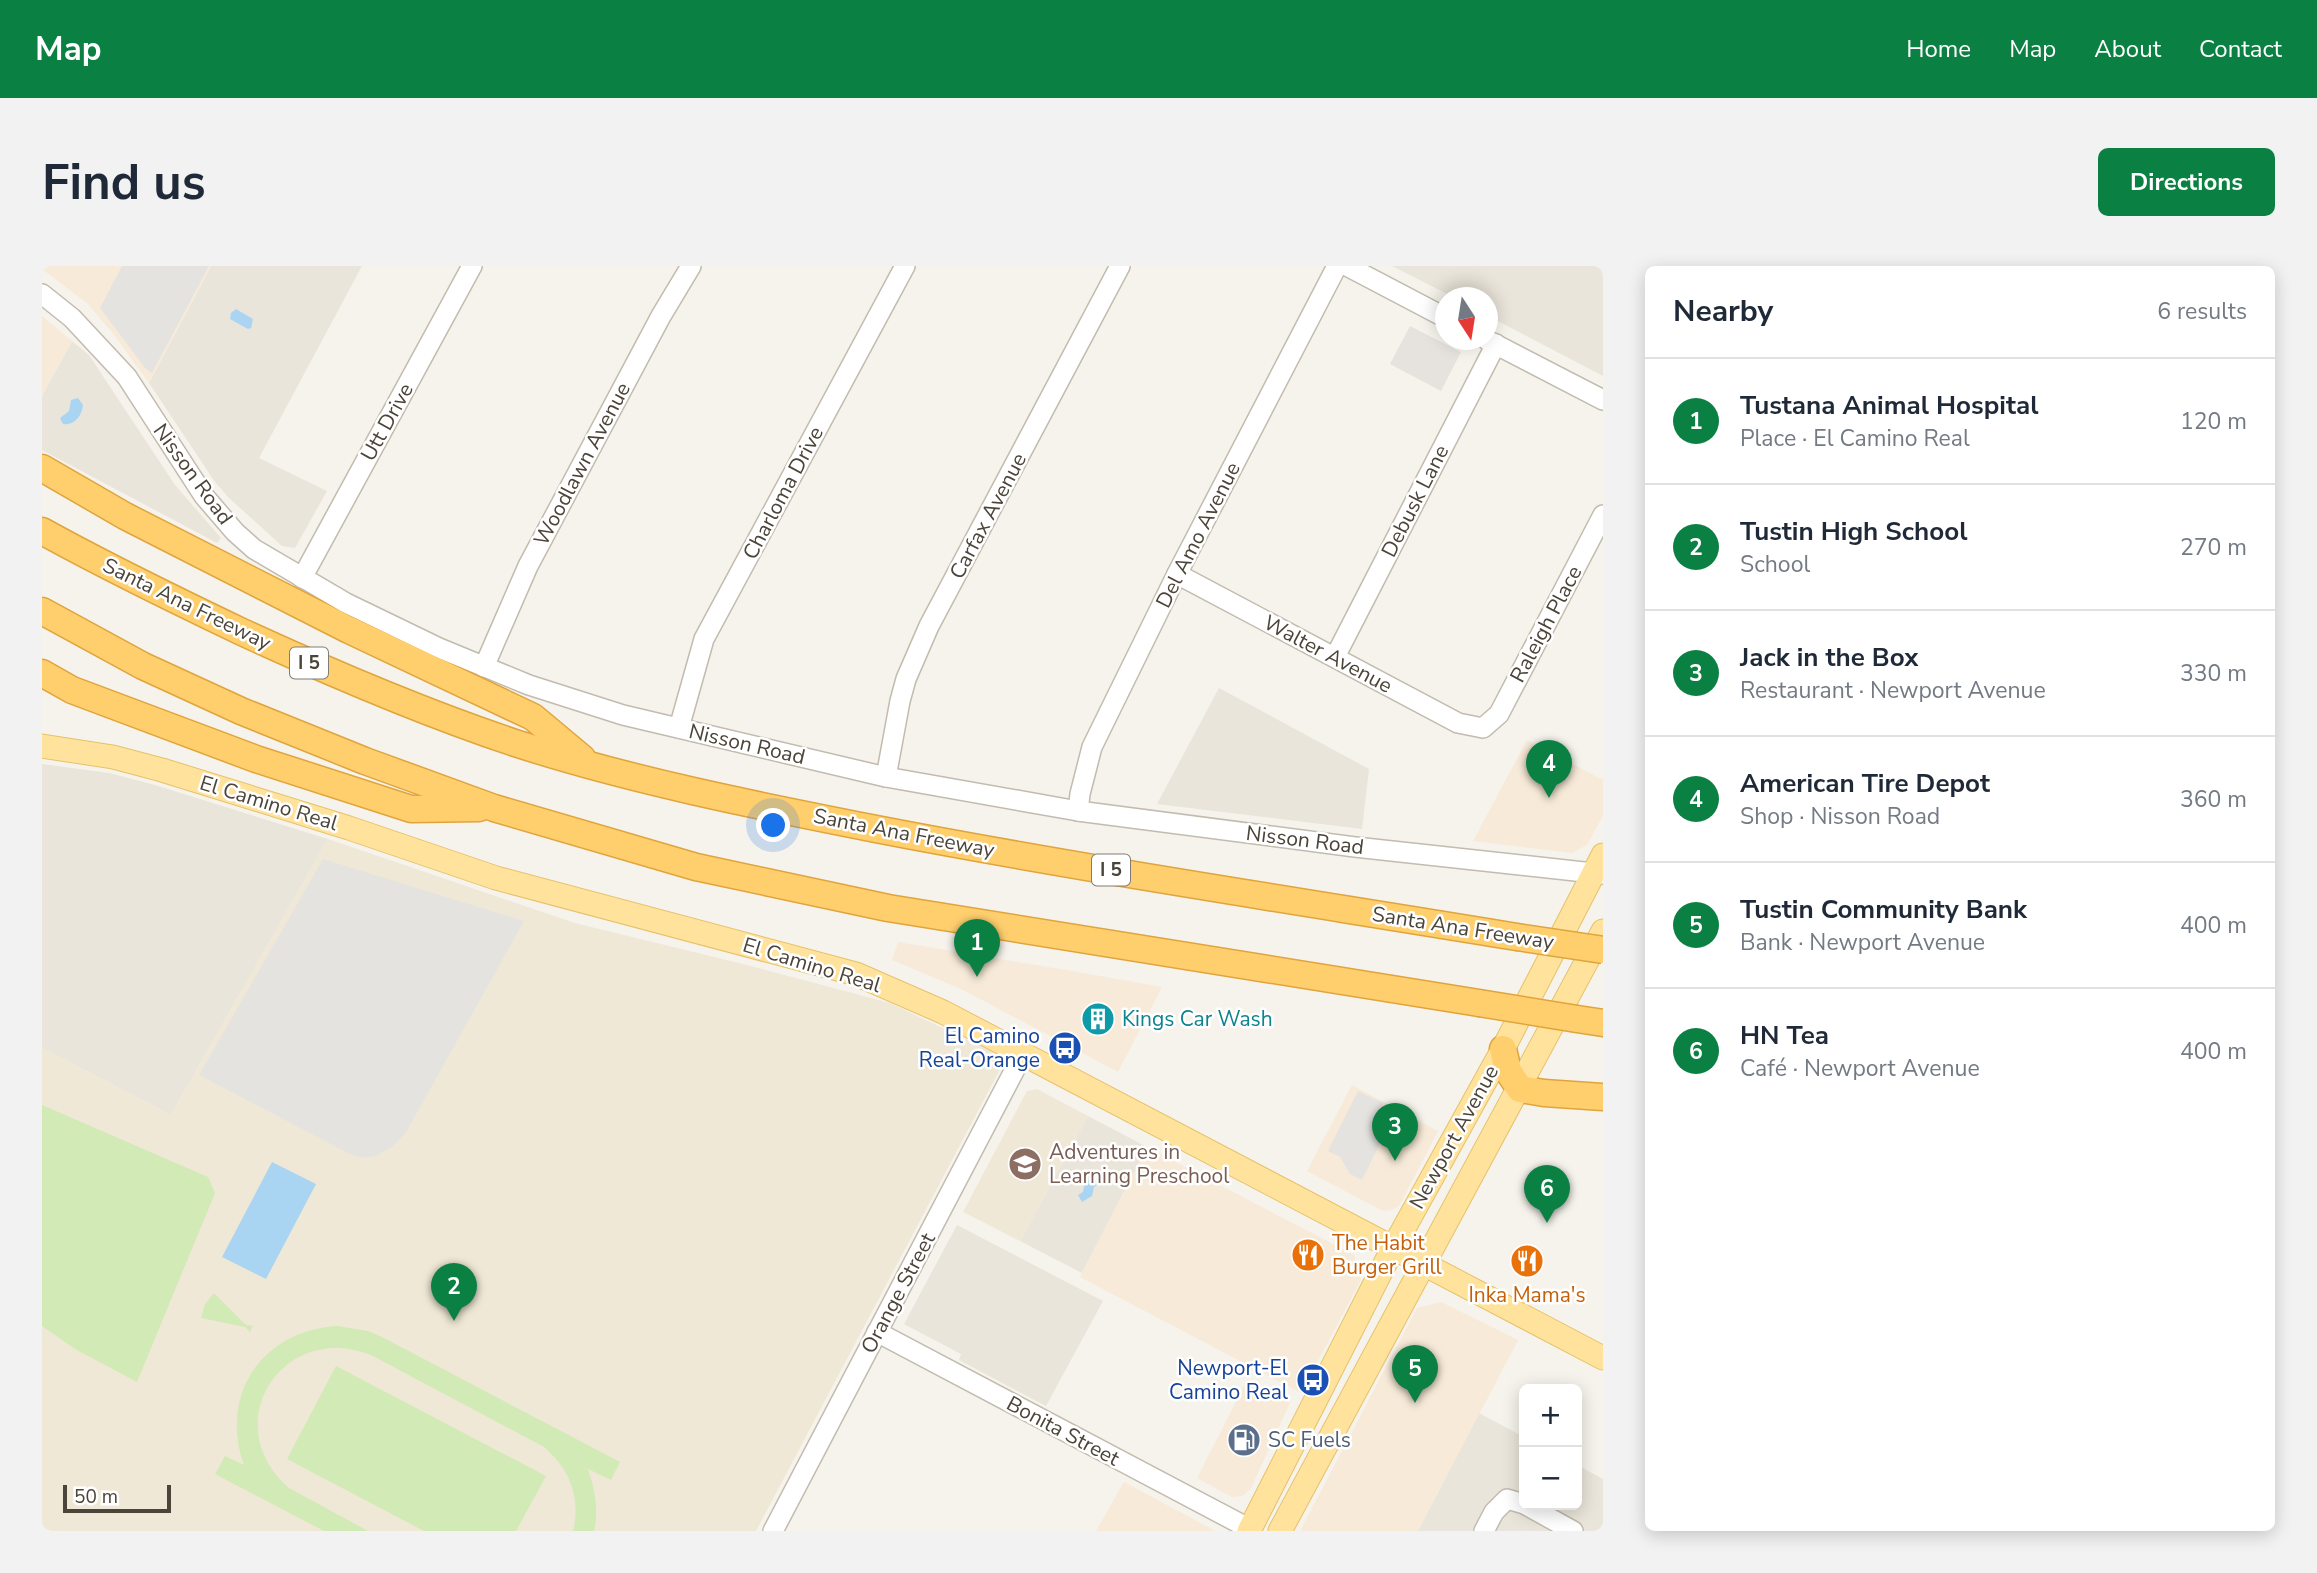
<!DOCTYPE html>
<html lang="en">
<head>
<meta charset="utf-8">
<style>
  body { margin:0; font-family:"Nunito Sans",sans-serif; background:#f2f2f3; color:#1f2937 }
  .controls { position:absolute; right:21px; bottom:21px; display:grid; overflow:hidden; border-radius:10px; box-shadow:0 4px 18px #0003 }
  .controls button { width:63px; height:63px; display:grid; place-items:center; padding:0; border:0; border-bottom:2px solid #e0e1e3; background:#fff; color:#1f2937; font:35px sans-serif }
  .compass { position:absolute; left:1393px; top:21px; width:63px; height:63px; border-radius:50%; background:#fff; box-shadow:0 4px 18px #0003; rotate:168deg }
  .scale { position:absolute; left:21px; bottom:18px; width:108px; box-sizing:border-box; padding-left:7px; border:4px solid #4b4439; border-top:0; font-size:19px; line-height:24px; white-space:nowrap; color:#4b4439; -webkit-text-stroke:5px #fff; paint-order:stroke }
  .you { position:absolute; left:732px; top:560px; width:24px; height:24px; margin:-18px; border:5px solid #fff; border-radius:50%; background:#1a73e8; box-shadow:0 0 0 10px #1a73e833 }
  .badge { display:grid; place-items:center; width:46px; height:46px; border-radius:50%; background:#0b8043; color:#fff; font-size:23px; font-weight:700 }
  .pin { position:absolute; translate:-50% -58px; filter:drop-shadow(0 2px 4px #0008) }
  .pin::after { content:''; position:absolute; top:37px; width:24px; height:21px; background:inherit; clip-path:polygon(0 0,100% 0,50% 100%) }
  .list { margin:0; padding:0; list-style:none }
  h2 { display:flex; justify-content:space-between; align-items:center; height:91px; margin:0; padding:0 28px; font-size:30px }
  h2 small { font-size:23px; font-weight:400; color:#747a83 }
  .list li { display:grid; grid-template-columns:46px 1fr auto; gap:21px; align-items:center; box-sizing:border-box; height:126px; padding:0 28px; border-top:2px solid #e0e1e3 }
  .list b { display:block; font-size:26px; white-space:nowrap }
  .list p { margin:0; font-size:23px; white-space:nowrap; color:#747a83 }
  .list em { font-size:23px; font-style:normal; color:#747a83 }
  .map { position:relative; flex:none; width:1561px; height:1265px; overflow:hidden; border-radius:10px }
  header { display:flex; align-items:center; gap:42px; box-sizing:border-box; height:98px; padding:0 35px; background:#0b8043; color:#fff }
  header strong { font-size:33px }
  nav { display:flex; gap:38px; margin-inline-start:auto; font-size:24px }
  .intro { display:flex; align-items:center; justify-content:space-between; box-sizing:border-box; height:168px; padding:0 42px }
  h1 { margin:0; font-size:49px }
  .button { padding:18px 32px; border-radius:10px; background:#0b8043; color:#fff; font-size:24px; font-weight:700 }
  main { display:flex; gap:42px; padding:0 42px }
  aside { flex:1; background:#fff; border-radius:10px; box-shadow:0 4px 18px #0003 }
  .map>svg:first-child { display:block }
  .residential { fill:#eae5da }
  .commercial { fill:#f7ead8 }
  .industrial { fill:#e6e2dd }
  .education { fill:#efe8d6 }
  .green { fill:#d2eab5 }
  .parking { fill:#e5e3e0 }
  .water { fill:#a9d4f2 }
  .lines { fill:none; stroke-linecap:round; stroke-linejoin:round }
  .minor-casing { stroke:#c2bbae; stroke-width:22 }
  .major-casing { stroke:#e6c16a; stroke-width:25 }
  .highway-casing { stroke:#e0a43c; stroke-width:29 }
  .minor { stroke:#fff; stroke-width:19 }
  .major { stroke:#ffe39c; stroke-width:23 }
  .highway { stroke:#ffcf6e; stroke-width:26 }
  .highway-bridge-casing { stroke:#e0a43c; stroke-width:29; stroke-linecap:butt }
  .highway-bridge { stroke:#ffcf6e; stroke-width:26 }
  .labels { text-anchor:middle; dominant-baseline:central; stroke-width:5; stroke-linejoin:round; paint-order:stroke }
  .shield { fill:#fff; stroke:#817c74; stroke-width:2 }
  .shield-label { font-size:19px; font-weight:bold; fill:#4b4439 }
  .street-label { font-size:21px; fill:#4b4439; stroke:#fff }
  .culture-label { font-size:21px; fill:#0d838f; stroke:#fff; text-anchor:start }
  .transit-label { font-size:21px; fill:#164399; stroke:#fff; text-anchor:end }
  .education-label { font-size:21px; fill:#785e54; stroke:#fff; text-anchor:start }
  .food-label { font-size:21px; fill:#c56008; stroke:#fff; text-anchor:start }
  .service-label { font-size:21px; fill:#4e5e75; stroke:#fff; text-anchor:start }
</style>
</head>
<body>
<header>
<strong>Map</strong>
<nav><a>Home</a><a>Map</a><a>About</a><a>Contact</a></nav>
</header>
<div class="intro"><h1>Find us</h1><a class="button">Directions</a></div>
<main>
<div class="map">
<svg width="1561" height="1265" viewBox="0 0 1561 1265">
  <rect width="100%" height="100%" fill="#f6f3ec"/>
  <g class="residential">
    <polygon points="169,0 320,0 217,192 285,225 253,282 240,280 186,231 173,216 107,117"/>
    <polygon points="1350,0 1561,0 1561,110 1446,50 1446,32 1411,31"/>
    <polygon points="30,75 47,89 133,219 179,272 175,277 0,184 0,130"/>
    <polygon points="1177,422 1327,503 1320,563 1115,538"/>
    <polygon points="0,498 67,507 113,519 286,573 129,849 0,782"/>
    <polygon points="1046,850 1105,881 1040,1007 978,975"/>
    <polygon points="915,959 1061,1035 1004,1140 917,1094 919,1088 862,1058"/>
    <polygon points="1437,1147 1482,1171 1482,1239 1535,1239 1535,1199 1561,1213 1561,1265 1376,1265"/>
  </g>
  <g class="commercial">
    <polygon points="0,0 169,0 107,117 73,70 46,38 0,3"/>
    <polygon points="0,50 30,75 0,130"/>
    <polygon points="1485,474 1561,514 1561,550 1545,579 1530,587 1431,575"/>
    <polygon points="856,676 1030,705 1120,721 1076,806 921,724 850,694"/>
    <polygon points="1310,819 1396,865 1357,940 1349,944 1341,945 1265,905"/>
    <polygon points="1105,881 1312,989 1319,1014 1259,1127 1038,1011"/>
    <polygon points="1399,1036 1476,1074 1376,1265 1258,1265 1375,1042"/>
    <polygon points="1205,1114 1248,1137 1208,1224 1200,1230 1190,1231 1155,1212"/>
    <polygon points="1082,1216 1170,1263 1172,1265 1054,1265"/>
  </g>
  <polygon class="industrial" points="1368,60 1419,86 1399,125 1348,98"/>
  <g class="education">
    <polygon points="286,573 533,657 709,700 848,737 964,792 714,1265 7,1265 0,1261 0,782 129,849"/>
    <polygon points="995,823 1046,850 978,975 921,946 985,825"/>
  </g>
  <g class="green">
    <polygon points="0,839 166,911 173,927 95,1116 33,1083 0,1060"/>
    <polygon points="172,1027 204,1059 211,1060 208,1066 203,1061 159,1052 163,1038"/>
    <path d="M295,1060L326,1065L340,1071L578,1196L569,1214L546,1203C553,1224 557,1244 552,1265H531C539,1232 528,1203 502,1181L331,1090C242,1052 173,1158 247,1222L326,1265H282L173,1208L183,1190L202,1199C177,1128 220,1065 295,1060Z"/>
    <polygon points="294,1100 504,1210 474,1265 382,1265 245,1193"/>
  </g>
  <g class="parking">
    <polygon points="80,0 167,0 110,107 103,102 58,42"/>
    <polygon points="281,593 482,655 363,868 351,880 334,890 319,892 308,888 157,809"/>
    <polygon points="1316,825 1341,837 1332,854 1346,861 1320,914 1308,908 1298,891 1286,885"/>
  </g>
  <g class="water">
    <polygon points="194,43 211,53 209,62 206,63 188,53 189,47"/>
    <path d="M36,132L41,139C40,149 33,160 21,158L18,152L27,145L29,134Z"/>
    <polygon points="230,896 274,918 224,1013 180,991"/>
    <polygon points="1052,912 1056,918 1052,921 1050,930 1040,936 1036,929 1041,926 1043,915"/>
  </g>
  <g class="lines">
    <defs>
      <g id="minor">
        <polyline points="1305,0 1404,52"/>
        <polyline points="0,28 30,52 85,111 162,230 193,266 212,283 304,337 397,382 487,419 581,449 844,511 1036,545 1313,581 1561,608"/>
        <polyline points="1445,74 1561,134"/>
        <polyline points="1135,308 1416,457 1441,462 1457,448 1561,249"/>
        <polyline points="260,312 430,0"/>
        <polyline points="1293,391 1454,78"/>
        <polyline points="442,401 486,300 619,50 649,0"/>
        <polyline points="637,462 662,373 863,0"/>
        <polyline points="844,511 858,435 864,413 887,360 1078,0"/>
        <polyline points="1036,545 1038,528 1050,481 1135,308 1295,0"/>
        <polyline points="835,1066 1208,1263"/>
        <polyline points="1484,1239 1531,1265"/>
        <polyline points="731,1265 981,788"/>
        <polyline points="1442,1265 1452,1246 1465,1233 1482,1238"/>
      </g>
      <g id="major">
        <polyline points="0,480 71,491 120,504 307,562 454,612 814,708 901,746 1561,1092"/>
        <polyline points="1207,1265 1351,982 1461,783 1561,589"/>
        <polyline points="1238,1265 1561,665"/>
      </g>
      <g id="highway">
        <polyline points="0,202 83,250 307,364 491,451 540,492"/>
        <path d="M0,265C65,301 133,334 200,366C289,407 380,446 473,477C591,515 712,539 834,563C1047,604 1262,636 1475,671"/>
        <polyline points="0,345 101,400 199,445 323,495 452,542 654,601 846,642 1437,737"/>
        <polyline points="0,407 30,424 214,493 369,543 437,542"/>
        <polyline points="1535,753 1561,757"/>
        <polyline points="1461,783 1466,805 1478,823 1502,827 1561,831"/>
      </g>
    </defs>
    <use href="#minor" class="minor-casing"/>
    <use href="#major" class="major-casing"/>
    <use href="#highway" class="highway-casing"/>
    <use href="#minor" class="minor"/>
    <use href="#major" class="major"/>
    <use href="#highway" class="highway"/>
    <defs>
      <g id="highway-bridge">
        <polyline points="1475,671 1561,684"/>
        <polyline points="1437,737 1535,753"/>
      </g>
    </defs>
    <use href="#highway-bridge" class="highway-bridge-casing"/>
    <use href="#highway-bridge" class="highway-bridge"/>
  </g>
  <defs>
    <symbol id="building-disc" viewBox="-11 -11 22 22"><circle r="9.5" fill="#0f9aa8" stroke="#fff"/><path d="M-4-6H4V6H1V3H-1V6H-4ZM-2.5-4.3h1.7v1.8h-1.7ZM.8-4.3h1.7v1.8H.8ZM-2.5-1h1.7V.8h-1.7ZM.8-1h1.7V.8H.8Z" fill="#fff"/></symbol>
    <symbol id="bus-disc" viewBox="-11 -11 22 22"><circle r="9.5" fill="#1a4fb4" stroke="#fff"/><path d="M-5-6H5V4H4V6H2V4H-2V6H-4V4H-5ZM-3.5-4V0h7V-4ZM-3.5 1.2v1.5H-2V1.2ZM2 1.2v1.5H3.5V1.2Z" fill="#fff"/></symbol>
    <symbol id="school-disc" viewBox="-11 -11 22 22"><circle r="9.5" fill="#8d6e63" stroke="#fff"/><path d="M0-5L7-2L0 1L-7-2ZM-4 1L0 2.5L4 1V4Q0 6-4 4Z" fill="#fff"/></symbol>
    <symbol id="restaurant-disc" viewBox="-11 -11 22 22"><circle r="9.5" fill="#e8710a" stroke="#fff"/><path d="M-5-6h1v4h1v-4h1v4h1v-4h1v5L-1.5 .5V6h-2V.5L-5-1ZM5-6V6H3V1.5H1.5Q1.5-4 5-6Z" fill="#fff"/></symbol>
    <symbol id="fuel-disc" viewBox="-11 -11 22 22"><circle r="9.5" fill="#5c6f8a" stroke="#fff"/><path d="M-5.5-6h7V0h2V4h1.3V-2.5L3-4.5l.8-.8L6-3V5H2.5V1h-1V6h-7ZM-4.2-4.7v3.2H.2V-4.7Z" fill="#fff"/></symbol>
  </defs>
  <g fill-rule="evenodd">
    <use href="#building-disc" x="1037" y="734" width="38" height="38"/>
    <use href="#bus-disc" x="1004" y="763" width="38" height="38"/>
    <use href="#school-disc" x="964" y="879" width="38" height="38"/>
    <use href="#restaurant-disc" x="1247" y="970" width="38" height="38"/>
    <use href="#restaurant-disc" x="1466" y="976" width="38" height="38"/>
    <use href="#bus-disc" x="1252" y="1095" width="38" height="38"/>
    <use href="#fuel-disc" x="1183" y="1155" width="38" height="38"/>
  </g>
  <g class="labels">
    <g class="shield">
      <rect x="248" y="381.5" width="38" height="31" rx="5"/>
      <rect x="1050" y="588.5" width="38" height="31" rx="5"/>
    </g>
    <g class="shield-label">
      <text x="267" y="397">I 5</text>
      <text x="1069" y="604">I 5</text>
    </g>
    <g class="street-label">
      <text transform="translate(345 156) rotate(-61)">Utt Drive</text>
      <text transform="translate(540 198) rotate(-62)">Woodlawn Avenue</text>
      <text transform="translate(151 208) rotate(54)">Nisson Road</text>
      <text transform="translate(741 227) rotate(-62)">Charloma Drive</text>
      <text transform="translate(1373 235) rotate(-63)">Debusk Lane</text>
      <text transform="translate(946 250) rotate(-62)">Carfax Avenue</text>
      <text transform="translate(1156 269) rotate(-63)">Del Amo Avenue</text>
      <text transform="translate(145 338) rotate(26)">Santa Ana Freeway</text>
      <text transform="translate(1504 358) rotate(-62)">Raleigh Place</text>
      <text transform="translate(1286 388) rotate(28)">Walter Avenue</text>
      <text transform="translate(705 478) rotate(13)">Nisson Road</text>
      <text transform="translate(227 537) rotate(17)">El Camino Real</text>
      <text transform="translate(862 567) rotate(11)">Santa Ana Freeway</text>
      <text transform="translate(1263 574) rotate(7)">Nisson Road</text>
      <text transform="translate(1421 662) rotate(9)">Santa Ana Freeway</text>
      <text transform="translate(770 699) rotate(17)">El Camino Real</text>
      <text transform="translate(1412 871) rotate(-61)">Newport Avenue</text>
      <text transform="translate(856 1027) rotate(-62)">Orange Street</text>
      <text transform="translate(1021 1165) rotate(28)">Bonita Street</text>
    </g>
    <g class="culture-label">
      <text x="1080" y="753">Kings Car Wash</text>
    </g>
    <g class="transit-label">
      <text x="998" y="770">El Camino<tspan x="998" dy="24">Real-Orange</tspan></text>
      <text x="1246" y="1102">Newport-El<tspan x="1246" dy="24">Camino Real</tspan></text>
    </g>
    <g class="education-label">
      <text x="1007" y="886">Adventures in<tspan x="1007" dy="24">Learning Preschool</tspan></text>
    </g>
    <g class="food-label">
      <text x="1290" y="977">The Habit<tspan x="1290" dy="24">Burger Grill</tspan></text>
      <text x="1485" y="1029" text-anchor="middle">Inka Mama's</text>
    </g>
    <g class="service-label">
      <text x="1226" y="1174">SC Fuels</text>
    </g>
  </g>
</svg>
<div class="controls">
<button>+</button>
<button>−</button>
</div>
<svg class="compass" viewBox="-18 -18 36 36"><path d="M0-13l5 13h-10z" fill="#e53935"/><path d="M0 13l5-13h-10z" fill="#747a83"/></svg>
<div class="scale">50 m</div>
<div class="you"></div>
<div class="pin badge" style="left:935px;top:711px">1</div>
<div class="pin badge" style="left:412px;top:1055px">2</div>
<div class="pin badge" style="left:1353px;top:895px">3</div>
<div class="pin badge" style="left:1507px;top:532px">4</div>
<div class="pin badge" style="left:1373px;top:1137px">5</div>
<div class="pin badge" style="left:1505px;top:957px">6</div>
</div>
<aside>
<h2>Nearby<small>6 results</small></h2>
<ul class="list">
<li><span class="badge">1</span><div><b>Tustana Animal Hospital</b><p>Place · El Camino Real</p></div><em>120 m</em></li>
<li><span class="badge">2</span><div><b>Tustin High School</b><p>School</p></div><em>270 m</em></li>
<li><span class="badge">3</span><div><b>Jack in the Box</b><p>Restaurant · Newport Avenue</p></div><em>330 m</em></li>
<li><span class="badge">4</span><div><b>American Tire Depot</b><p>Shop · Nisson Road</p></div><em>360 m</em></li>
<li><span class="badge">5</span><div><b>Tustin Community Bank</b><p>Bank · Newport Avenue</p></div><em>400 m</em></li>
<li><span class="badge">6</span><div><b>HN Tea</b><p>Café · Newport Avenue</p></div><em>400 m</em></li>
</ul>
</aside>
</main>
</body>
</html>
